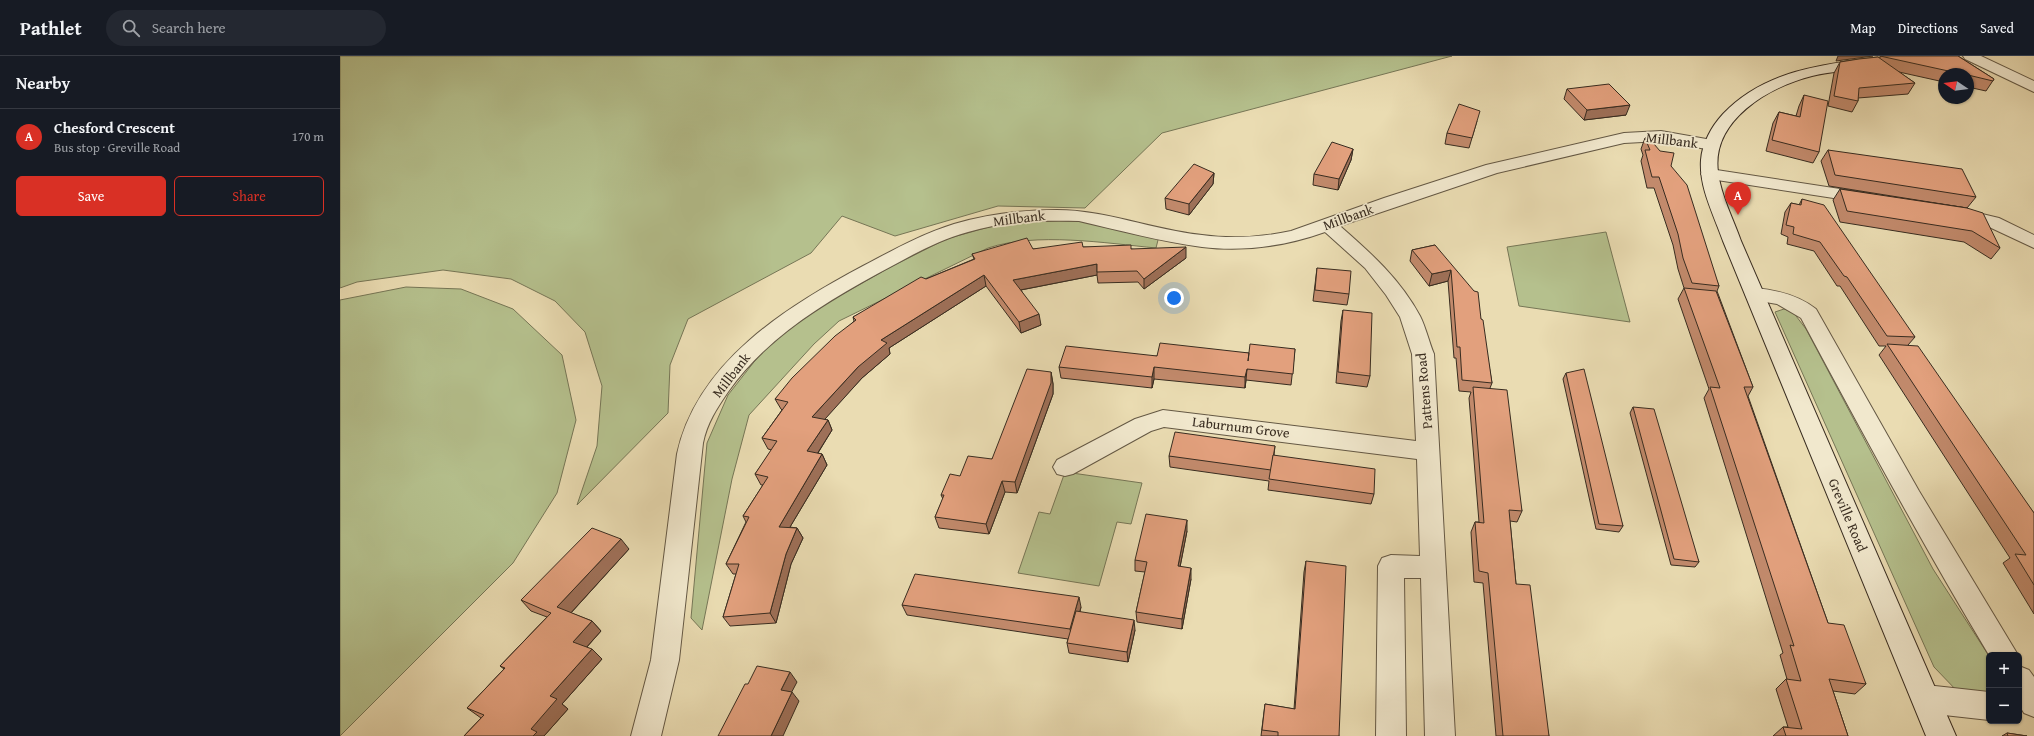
<!DOCTYPE html>
<html lang="en">
<head>
<meta charset="utf-8">
<style>
  body { margin:0; font-family:"Gentium Book Plus",serif; background:#242831; color:#f1f3f6 }
  .controls { position:absolute; right:12px; bottom:12px; display:grid; overflow:hidden; border-radius:6px; box-shadow:0 1px 3px #0004 }
  .controls button { width:36px; height:36px; display:grid; place-items:center; padding:0; border:0; border-bottom:1px solid #363941; background:#171b24; color:#f1f3f6; font:20px sans-serif }
  .compass { position:absolute; left:1598px; top:12px; width:36px; height:36px; border-radius:50%; background:#171b24; box-shadow:0 1px 3px #0004; rotate:283deg }
  .you { position:absolute; left:834px; top:242px; width:14px; height:14px; margin:-10px; border:3px solid #fff; border-radius:50%; background:#1a73e8; box-shadow:0 0 0 6px #1a73e833 }
  .badge { display:grid; place-items:center; width:26px; height:26px; border-radius:50%; background:#d93025; color:#fff; font-size:13px; font-weight:700 }
  .pin { position:absolute; translate:-50% -33px; filter:drop-shadow(0 1px 2px #0008) }
  .pin::after { content:''; position:absolute; top:21px; width:14px; height:12px; background:inherit; clip-path:polygon(0 0,100% 0,50% 100%) }
  .list { margin:0; padding:0; list-style:none }
  h2 { display:flex; justify-content:space-between; align-items:center; height:52px; margin:0; padding:0 16px; font-size:17px }
  h2 small { font-size:13px; font-weight:400; color:#9ea1a6 }
  .list li { display:grid; grid-template-columns:26px 1fr auto; gap:12px; align-items:center; box-sizing:border-box; height:56px; padding:0 16px; border-top:1px solid #363941 }
  .list b { display:block; font-size:15px; white-space:nowrap }
  .list p { margin:0; font-size:13px; white-space:nowrap; color:#9ea1a6 }
  .list em { font-size:13px; font-style:normal; color:#9ea1a6 }
  .actions { display:flex; gap:8px; padding:12px 16px }
  .actions a { flex:1; padding:9px 0; border:1px solid #d93025; border-radius:6px; text-align:center; font-size:14px; color:#d93025 }
  .actions .main { background:#d93025; color:#fff }
  .icon { flex:none; width:22px; height:22px; fill:none; stroke:currentColor; stroke-width:2; stroke-linecap:round; stroke-linejoin:round }
  .map { position:relative; flex:none; width:1694px; height:680px; overflow:hidden }
  header { display:flex; align-items:center; gap:24px; box-sizing:border-box; height:56px; padding:0 20px; background:#171b24; border-bottom:1px solid #363941 }
  header strong { font-size:19px }
  nav { display:flex; gap:22px; margin-inline-start:auto; font-size:14px }
  .search { width:280px; height:36px; background:#242831; display:flex; align-items:center; gap:10px; box-sizing:border-box; padding:0 14px; border-radius:22px; color:#9ea1a6; font-size:15px }
  main { display:flex }
  aside { flex:1; background:#171b24 }
  .map>svg:first-child { display:block }
  .green { fill:#b5c08d; stroke:#767656 }
  .lines { fill:none; stroke-linecap:round; stroke-linejoin:round }
  .street-casing { stroke:#645844; stroke-width:2 }
  .secondary-casing { stroke:#382c20; stroke-width:2 }
  .street { fill:#f1e8cd; fill-rule:evenodd }
  .secondary { fill:#f1e8cd; fill-rule:evenodd }
  .wall { fill:#c28a6c; stroke:#382c20 }
  .shaded-wall { fill:#9e7058; stroke:#382c20 }
  .building { fill:#e2a07d; stroke:#382c20 }
  .labels { text-anchor:middle; dominant-baseline:central; stroke-width:3.5; stroke-linejoin:round; paint-order:stroke }
  .street-label { font-size:14px; fill:#382c20; stroke:#f1e8cd }
</style>
</head>
<body>
<header>
<strong>Pathlet</strong>
<div class="search"><svg class="icon" aria-label="search" viewBox="0 0 24 24"><circle cx="10" cy="10" r="6"/><path d="M15 15l6 6"/></svg>Search here</div>
<nav><a>Map</a><a>Directions</a><a>Saved</a></nav>
</header>
<main>
<aside>
<h2>Nearby<small></small></h2>
<ul class="list">
<li><span class="badge">A</span><div><b>Chesford Crescent</b><p>Bus stop · Greville Road</p></div><em>170 m</em></li>
</ul>
<div class="actions"><a class="main">Save</a><a>Share</a></div>
</aside>
<div class="map">
<svg width="1694" height="680" viewBox="0 0 1694 680">
  <rect width="100%" height="100%" fill="#eadcb2"/>
  <filter id="stains"><feTurbulence type="fractalNoise" baseFrequency=".005" numOctaves="4"/><feColorMatrix values="0 0 0 0 .2 0 0 0 0 .09 0 0 0 0 .02 0 0 0 .5 -.17"/></filter>
  <radialGradient id="worn" r=".72"><stop offset=".6" stop-color="#630" stop-opacity="0"/><stop offset="1" stop-color="#630" stop-opacity=".3"/></radialGradient>
  <g class="green">
    <polygon points="0,0 1112,0 822,77 745,152 658,150 555,180 502,160 471,197 348,263 330,309 328,357 237,449 257,390 262,330 245,276 215,245 171,223 103,214 17,226 0,232"/>
    <path d="M707,163L739,164L819,180L816,192C765,187 696,176 648,192L499,265L474,288L409,359L392,423L362,574L351,562L367,387L388,339L421,297L460,262L545,214L606,183L667,166Z"/>
    <polygon points="1266,176 1290,266 1179,250 1167,191"/>
    <polygon points="66,231 121,233 173,253 222,299 236,364 217,437 173,507 0,680 0,244"/>
    <polygon points="1444,253 1453,256 1466,273 1593,513 1649,600 1649,638 1619,637 1594,611 1435,256"/>
    <polygon points="725,416 802,427 791,468 777,466 759,530 678,517 699,456 710,458"/>
  </g>
  <g class="lines">
    <defs>
      <g id="street">
        <polygon points="1623,0 1641,0 1694,25 1694,36 1625,3"/>
        <path d="M1321,75L1372,84L1378,86L1380,89L1378,92L1372,94L1321,85L1284,87L1157,117L1000,170C1031,197 1060,223 1080,260C1086,272 1089,286 1094,298L1115,680H1085L1081,522H1064L1066,680H1036L1038,510L1042,502L1051,499L1080,500L1077,403L824,371L811,375L733,418L725,420L717,418L713,411L717,404L795,363L823,354L1076,385L1072,298L1060,261L1046,239L1025,212L985,176C946,190 903,196 862,191C822,186 778,174 739,165C701,164 664,165 628,176C595,185 567,202 537,218C481,249 426,282 388,336C377,352 367,367 363,387L339,604L321,680H291L311,604L337,398C357,306 446,251 523,210C553,194 582,178 614,168C648,158 682,154 717,154C766,154 813,174 862,179C891,183 923,181 951,175L1044,142L1146,109L1284,77Z"/>
        <polygon points="1370,113 1526,137 1532,138 1535,142 1532,146 1526,147 1364,122 1361,118 1364,114"/>
        <polygon points="1617,152 1659,162 1694,179 1694,192 1647,170 1611,161 1608,157 1611,153"/>
        <path d="M1415,232C1437,234 1458,239 1476,253L1579,435L1678,599H1649C1583,489 1522,376 1461,262L1437,248L1408,243L1405,238L1408,233Z"/>
        <polygon points="1679,610 1689,614 1694,621 1694,661 1684,657 1679,649"/>
        <polygon points="1586,629 1649,636 1649,664 1586,657 1576,653 1572,643 1576,633"/>
      </g>
      <path id="secondary" d="M1527,3L1532,4L1534,7L1532,10C1513,15 1492,15 1472,20C1429,31 1371,64 1378,116C1381,140 1393,162 1401,185L1616,680H1586L1383,185C1374,159 1359,132 1361,104C1362,87 1372,70 1383,58C1421,18 1474,9 1527,3Z"/>
    </defs>
    <use href="#street" class="street-casing"/>
    <use href="#secondary" class="secondary-casing"/>
    <use href="#street" class="street"/>
    <use href="#secondary" class="secondary"/>
  </g>
  <g class="wall">
    <polygon points="1540,0 1618,0 1654,23 1646,35 1628,31 1628,18 1604,18 1604,26 1559,16 1575,27 1568,38 1518,42 1518,45 1512,56 1488,50 1494,17 1500,6 1519,3 1538,1 1540,2"/>
    <polygon points="1227,33 1286,59 1244,64 1224,43"/>
    <polygon points="1464,39 1479,96 1473,107 1426,95 1433,67 1439,56 1456,60 1459,50"/>
    <polygon points="1137,65 1129,92 1105,88 1107,77"/>
    <polygon points="1305,82 1331,110 1379,230 1377,235 1413,331 1408,340 1488,567 1526,628 1515,638 1493,635 1508,680 1433,680 1443,671 1448,671 1436,633 1446,623 1447,623 1440,599 1443,597 1364,342 1369,333 1338,243 1344,232 1338,213 1333,189 1314,132 1307,132 1301,105 1303,99 1301,93"/>
    <polygon points="1013,93 1011,104 998,134 973,129 974,118"/>
    <polygon points="1488,94 1636,141 1627,152 1489,130 1481,105"/>
    <polygon points="874,117 873,128 849,159 826,153 825,142"/>
    <polygon points="1500,133 1627,152 1660,192 1651,203 1624,186 1500,166 1493,144"/>
    <polygon points="1462,143 1575,281 1568,289 1694,457 1694,558 1663,507 1670,502 1539,299 1546,290 1539,290 1500,230 1497,230 1474,195 1447,188 1448,181 1441,178 1445,156 1451,147 1459,149"/>
    <polygon points="1095,189 1141,263 1152,327 1150,332 1182,455 1177,466 1170,465 1176,528 1209,680 1156,680 1143,527 1134,526 1131,476 1135,466 1139,466 1129,342 1131,336 1119,335 1116,302 1114,302 1108,225 1089,230 1070,205 1072,194"/>
    <polygon points="743,191 791,193 846,202 804,233 798,226 758,227 757,219 681,234 701,269 681,277 646,230 549,292 550,298 522,322 484,363 488,364 492,374 478,397 482,398 487,409 450,471 457,472 463,482 451,508 436,567 390,570 383,561 396,518 393,518 386,508 406,466 403,460 423,429 421,429 415,418 432,394 428,393 422,382 442,354 441,353 435,343 514,265 513,261 586,223 634,203 632,198 693,193"/>
    <polygon points="977,212 1009,238 1007,249 973,245"/>
    <polygon points="1003,254 1030,320 1027,331 996,327 1001,265"/>
    <polygon points="955,293 951,329 906,324 905,332 814,323 812,332 721,322 719,311 817,300 909,297"/>
    <polygon points="711,316 713,328 713,338 677,437 665,436 649,478 599,472 595,461 603,443 601,439 620,420 652,403"/>
    <polygon points="1226,317 1283,470 1279,476 1256,473 1223,323"/>
    <polygon points="1293,351 1359,506 1355,511 1331,509 1290,357"/>
    <polygon points="935,390 934,399 1034,438 1031,448 928,434 929,425 830,411 829,400"/>
    <polygon points="847,475 840,511 851,523 842,573 797,566 796,556 805,516 795,515 795,504"/>
    <polygon points="289,493 231,557 252,565 261,575 247,591 262,603 222,648 228,653 204,680 124,680 141,662 127,652 164,613 160,610 207,561 191,555 181,544"/>
    <polygon points="966,505 999,680 921,680 925,648 954,653 964,516"/>
    <polygon points="562,549 741,551 740,556 795,574 788,606 729,597 727,587 728,583 567,559"/>
    <polygon points="1667,677 1687,680 1662,680"/>
  </g>
  <g class="shaded-wall">
    <polygon points="1498,0 1533,0 1496,5"/>
    <polygon points="1290,49 1286,59 1244,64 1247,54"/>
    <polygon points="1013,93 1011,104 998,134 999,123"/>
    <polygon points="874,117 873,128 849,159 849,148"/>
    <polygon points="846,191 846,202 804,233 804,223"/>
    <polygon points="757,208 757,219 675,235 673,224"/>
    <polygon points="1111,214 1108,225 1089,230 1092,218"/>
    <polygon points="644,219 646,230 549,292 550,298 522,322 477,372 472,361 518,311 541,284"/>
    <polygon points="699,258 701,269 681,277 679,266"/>
    <polygon points="814,311 814,323 812,332 812,321"/>
    <polygon points="907,313 906,324 905,332 905,321"/>
    <polygon points="711,316 713,328 713,338 677,437 675,426"/>
    <polygon points="488,364 492,374 472,406 467,395"/>
    <polygon points="482,398 487,409 444,481 439,471"/>
    <polygon points="662,425 665,436 649,478 646,468"/>
    <polygon points="847,464 847,475 838,521 838,510"/>
    <polygon points="457,472 463,482 451,508 436,567 430,557 446,498"/>
    <polygon points="281,483 289,493 227,561 217,551"/>
    <polygon points="851,512 851,523 842,573 842,563"/>
    <polygon points="739,541 741,551 732,583 730,573"/>
    <polygon points="794,564 795,574 788,606 787,596"/>
    <polygon points="252,565 261,575 243,595 233,586"/>
    <polygon points="252,593 262,603 222,648 228,653 204,680 193,680 191,673 210,640"/>
    <polygon points="450,616 457,626 448,643 441,634"/>
    <polygon points="452,636 459,645 443,680 431,680"/>
  </g>
  <g class="building">
    <polygon points="1540,0 1618,0 1654,23 1653,25 1628,19 1628,18 1622,18"/>
    <polygon points="1538,1 1575,27 1519,32 1518,45 1494,40 1500,6 1519,3"/>
    <polygon points="1269,28 1290,49 1247,54 1227,33"/>
    <polygon points="1464,39 1488,45 1479,96 1432,84 1439,56 1460,61"/>
    <polygon points="1119,48 1140,55 1132,82 1107,77"/>
    <polygon points="1308,81 1320,95 1334,97 1331,110 1347,129 1379,230 1352,227 1343,202 1338,178 1319,121 1312,121 1305,94 1310,94 1305,82"/>
    <polygon points="992,86 1013,93 999,123 974,118"/>
    <polygon points="1488,94 1622,113 1636,141 1495,119"/>
    <polygon points="854,108 874,117 849,148 825,142"/>
    <polygon points="1500,133 1627,152 1643,157 1660,192 1632,175 1507,155"/>
    <polygon points="1462,143 1484,149 1575,281 1547,280 1507,221 1504,220 1480,186 1453,178 1454,171 1446,169 1451,147 1461,149"/>
    <polygon points="687,182 693,193 742,186 743,191 791,189 791,193 846,191 804,223 797,215 757,216 757,208 673,224 699,258 679,266 644,219 541,284 547,287 518,311 472,361 488,364 467,395 482,398 439,471 457,472 446,498 430,557 383,561 399,508 386,508 409,461 403,460 428,421 415,418 437,385 422,382 448,346 435,343 452,322 495,280 516,264 513,261 581,221 586,223 635,203 632,198"/>
    <polygon points="1095,189 1134,235 1138,236 1141,263 1143,264 1152,327 1122,324 1120,291 1117,291 1111,214 1092,218 1072,194"/>
    <polygon points="977,212 1011,215 1009,238 975,234"/>
    <polygon points="1344,232 1376,235 1413,331 1404,331 1488,567 1504,569 1526,628 1489,623 1508,680 1446,680 1443,671 1462,673 1446,623 1461,625 1450,589 1454,590 1370,331 1380,332"/>
    <polygon points="1003,254 1032,257 1030,320 998,316"/>
    <polygon points="820,287 909,297 908,305 910,288 955,293 953,318 907,313 905,321 814,311 812,321 719,311 726,290 817,300"/>
    <polygon points="1547,288 1578,290 1694,457 1694,529 1675,498 1686,499"/>
    <polygon points="687,313 711,316 711,327 675,426 662,425 646,468 595,461 604,439 601,439 610,418 620,420 628,400 652,403"/>
    <polygon points="1244,313 1283,470 1259,468 1226,317"/>
    <polygon points="1133,331 1167,334 1182,455 1169,454 1176,528 1190,529 1209,680 1163,680 1148,517 1139,515 1135,466 1144,467"/>
    <polygon points="1293,351 1314,353 1359,506 1334,503"/>
    <polygon points="835,376 935,390 931,414 829,400"/>
    <polygon points="933,399 1035,413 1034,438 929,423"/>
    <polygon points="806,458 847,464 838,510 851,512 842,563 796,556 807,506 795,504"/>
    <polygon points="252,472 281,483 217,551 252,565 233,586 252,593 210,640 217,643 191,673 197,676 193,680 124,680 144,659 127,652 165,612 160,610 211,557 181,544"/>
    <polygon points="966,505 1006,510 999,680 938,680 938,676 922,674 925,648 955,653"/>
    <polygon points="575,518 739,541 730,573 562,549"/>
    <polygon points="736,555 794,564 787,596 727,587"/>
    <polygon points="417,610 450,616 441,634 452,636 431,680 378,680 405,628 408,628"/>
    <polygon points="1667,677 1687,680 1668,680"/>
  </g>
  <g class="labels">
    <g class="street-label">
      <text transform="translate(1332 84) rotate(7)">Millbank</text>
      <text transform="translate(1008 161) rotate(-20)">Millbank</text>
      <text transform="translate(679 162) rotate(-7)">Millbank</text>
      <text transform="translate(391 319) rotate(-52)">Millbank</text>
      <text transform="translate(1084 335) rotate(-95)">Pattens Road</text>
      <text transform="translate(901 371) rotate(7)">Laburnum Grove</text>
      <text transform="translate(1508 459) rotate(67)">Greville Road</text>
    </g>
  </g>
  <rect width="100%" height="100%" filter="url(#stains)"/>
  <rect width="100%" height="100%" fill="url(#worn)"/>
</svg>
<div class="controls">
<button>+</button>
<button>−</button>
</div>
<svg class="compass" viewBox="-18 -18 36 36"><path d="M0-13l5 13h-10z" fill="#e53935"/><path d="M0 13l5-13h-10z" fill="#9ea1a6"/></svg>
<div class="you"></div>
<div class="pin badge" style="left:1398px;top:159px">A</div>
</div>
</main>
</body>
</html>
